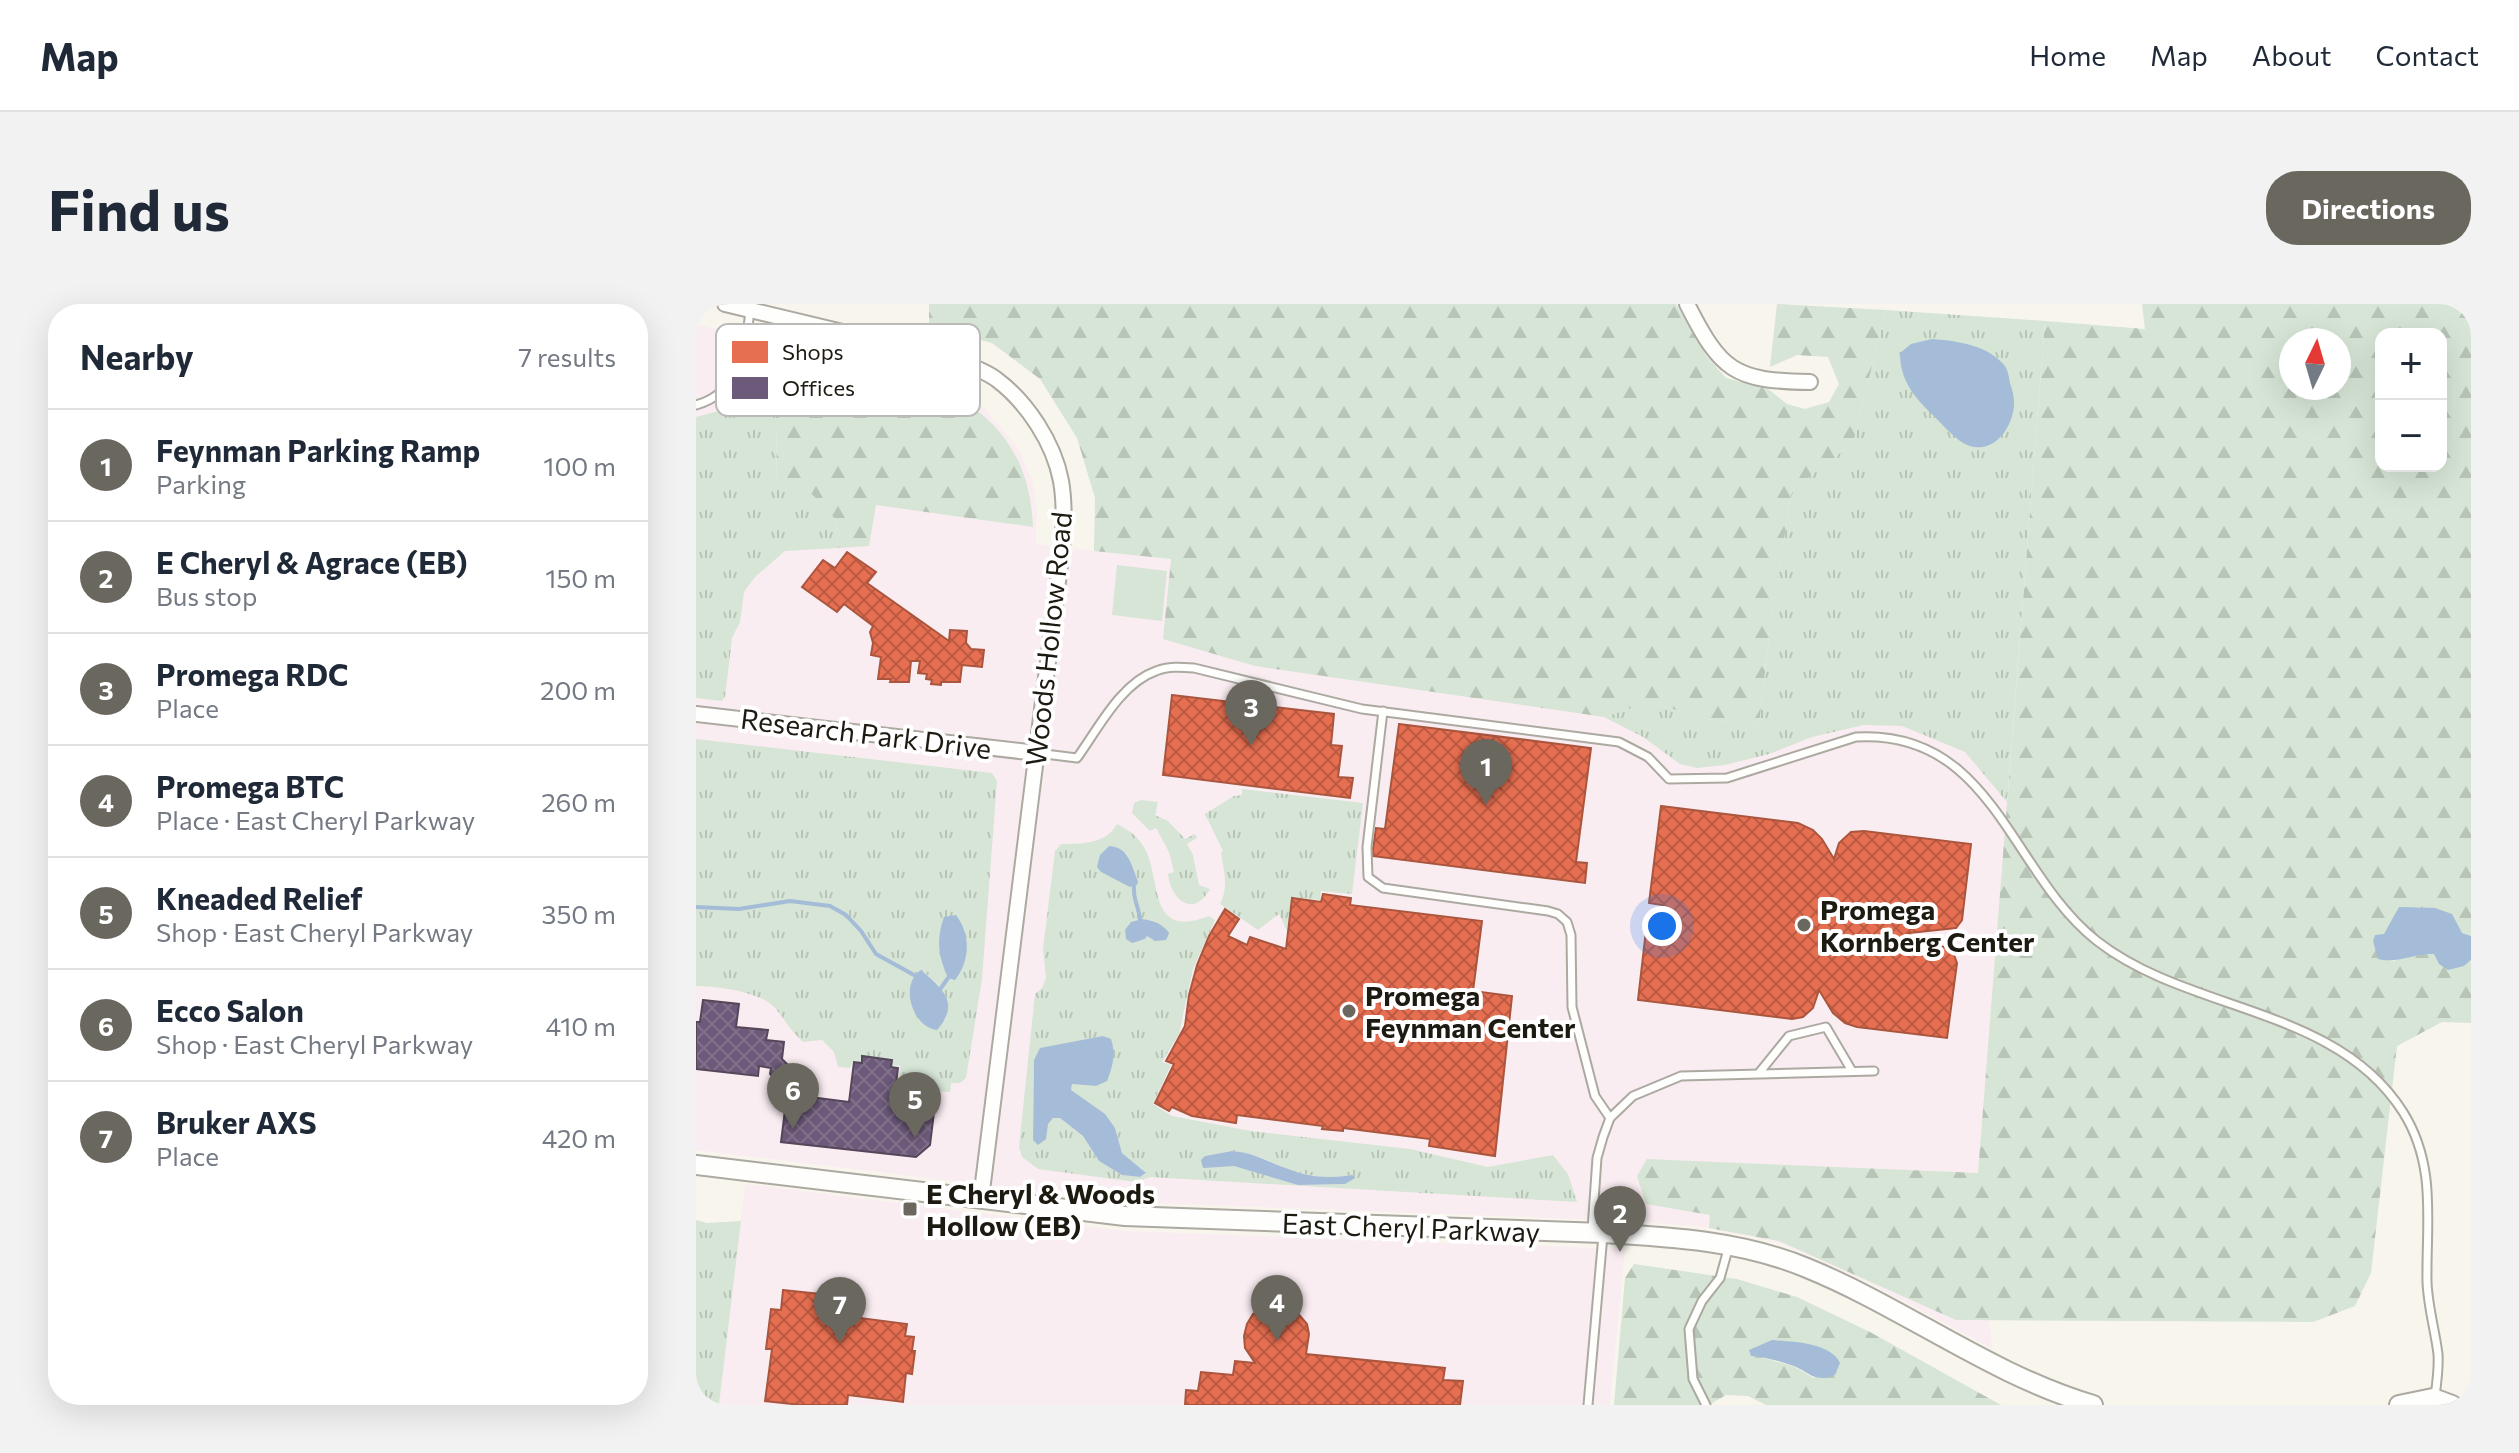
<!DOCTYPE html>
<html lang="en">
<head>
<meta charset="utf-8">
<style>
  body { margin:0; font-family:Commissioner,sans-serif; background:#f2f2f3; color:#1f2937 }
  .controls { position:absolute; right:24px; top:24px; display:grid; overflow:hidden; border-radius:16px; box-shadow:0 8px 32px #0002 }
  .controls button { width:72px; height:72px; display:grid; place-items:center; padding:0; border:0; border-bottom:2px solid #e0e1e3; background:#fff; color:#1f2937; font:40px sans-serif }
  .compass { position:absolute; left:1583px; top:24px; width:72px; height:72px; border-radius:50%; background:#fff; box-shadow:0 8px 32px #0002; rotate:5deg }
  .you { position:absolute; left:966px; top:622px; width:28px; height:28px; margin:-20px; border:6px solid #fff; border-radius:50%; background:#1a73e8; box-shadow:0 0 0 12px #1a73e833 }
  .badge { display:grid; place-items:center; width:52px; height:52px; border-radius:50%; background:#6a675e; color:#fff; font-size:26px; font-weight:700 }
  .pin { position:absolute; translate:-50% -66px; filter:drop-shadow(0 2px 4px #0008) }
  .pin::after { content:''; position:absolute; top:42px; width:28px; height:24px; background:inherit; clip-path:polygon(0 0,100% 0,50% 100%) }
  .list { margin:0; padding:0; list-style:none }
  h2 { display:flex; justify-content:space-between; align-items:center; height:104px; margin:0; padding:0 32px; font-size:34px }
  h2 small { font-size:26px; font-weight:400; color:#747a83 }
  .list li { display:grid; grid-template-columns:52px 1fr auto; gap:24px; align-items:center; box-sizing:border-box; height:112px; padding:0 32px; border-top:2px solid #e0e1e3 }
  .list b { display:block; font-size:30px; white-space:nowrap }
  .list p { margin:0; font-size:26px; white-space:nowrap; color:#747a83 }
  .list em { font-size:26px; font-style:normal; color:#747a83 }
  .map { position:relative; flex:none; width:1775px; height:1101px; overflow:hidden; border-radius:32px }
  header { display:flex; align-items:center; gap:48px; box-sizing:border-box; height:112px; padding:0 40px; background:#fff; border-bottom:2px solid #e0e1e3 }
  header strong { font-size:38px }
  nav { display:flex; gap:44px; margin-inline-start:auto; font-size:28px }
  .intro { display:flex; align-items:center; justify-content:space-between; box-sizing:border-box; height:192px; padding:0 48px }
  h1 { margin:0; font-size:56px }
  .button { padding:20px 36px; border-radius:32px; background:#6a675e; color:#fff; font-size:28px; font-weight:700 }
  main { display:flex; gap:48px; padding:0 48px }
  aside { flex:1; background:#fff; border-radius:32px; box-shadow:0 8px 32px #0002 }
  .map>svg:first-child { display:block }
  .commercial { fill:#faedf2 }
  .grass { fill:url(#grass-tufts); fill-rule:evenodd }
  .forest { fill:url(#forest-firs); fill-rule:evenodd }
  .park { fill:#d6e5d5 }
  .water { fill:#a4bcd7 }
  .shops { fill:url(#shops-cross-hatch); stroke:#aa563e; stroke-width:2 }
  .offices { fill:url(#offices-cross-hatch); stroke:#55465a; stroke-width:2 }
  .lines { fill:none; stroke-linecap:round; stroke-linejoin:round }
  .stream { stroke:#a4bcd7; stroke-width:4 }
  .lane-casing { stroke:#aca9a1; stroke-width:11 }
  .street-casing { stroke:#aca9a1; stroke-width:18 }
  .secondary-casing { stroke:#aca9a1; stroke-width:22 }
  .lane { stroke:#fefefc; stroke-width:7 }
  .street { stroke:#fefefc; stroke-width:14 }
  .secondary { stroke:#fefefc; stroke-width:18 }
  .poi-dot { fill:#6a675e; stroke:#fff; stroke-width:3 }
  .labels { text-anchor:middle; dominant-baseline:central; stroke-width:8; stroke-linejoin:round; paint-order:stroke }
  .street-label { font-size:28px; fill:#1d1a11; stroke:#fff }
  .poi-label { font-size:28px; font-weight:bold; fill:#1d1a11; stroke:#fff; text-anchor:start }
  .key { fill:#fff; stroke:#bbbab8; stroke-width:2 }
  .key-label { font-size:22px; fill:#1d1a11 }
</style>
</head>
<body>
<header>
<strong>Map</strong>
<nav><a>Home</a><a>Map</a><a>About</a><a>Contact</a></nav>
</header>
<div class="intro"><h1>Find us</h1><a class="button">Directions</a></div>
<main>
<aside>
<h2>Nearby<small>7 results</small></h2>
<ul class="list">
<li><span class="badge">1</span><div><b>Feynman Parking Ramp</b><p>Parking</p></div><em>100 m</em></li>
<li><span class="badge">2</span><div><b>E Cheryl &amp; Agrace (EB)</b><p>Bus stop</p></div><em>150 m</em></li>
<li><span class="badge">3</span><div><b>Promega RDC</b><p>Place</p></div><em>200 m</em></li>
<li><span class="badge">4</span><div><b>Promega BTC</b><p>Place · East Cheryl Parkway</p></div><em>260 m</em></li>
<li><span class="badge">5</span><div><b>Kneaded Relief</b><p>Shop · East Cheryl Parkway</p></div><em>350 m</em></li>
<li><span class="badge">6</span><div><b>Ecco Salon</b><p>Shop · East Cheryl Parkway</p></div><em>410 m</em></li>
<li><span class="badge">7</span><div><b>Bruker AXS</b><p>Place</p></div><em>420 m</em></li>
</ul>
</aside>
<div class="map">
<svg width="1775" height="1101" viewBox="0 0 1775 1101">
  <defs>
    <pattern id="grass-tufts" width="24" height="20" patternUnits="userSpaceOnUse" patternTransform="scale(2)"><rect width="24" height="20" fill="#d6e5d5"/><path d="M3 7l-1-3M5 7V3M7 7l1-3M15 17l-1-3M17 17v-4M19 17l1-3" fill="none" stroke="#b7c4b6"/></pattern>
    <pattern id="forest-firs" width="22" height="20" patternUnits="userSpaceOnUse" patternTransform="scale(2)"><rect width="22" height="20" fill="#d6e5d5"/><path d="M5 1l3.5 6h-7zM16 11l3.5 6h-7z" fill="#b7c4b6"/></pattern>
    <pattern id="shops-cross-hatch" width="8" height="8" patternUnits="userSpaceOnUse" patternTransform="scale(2)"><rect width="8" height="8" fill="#e76f51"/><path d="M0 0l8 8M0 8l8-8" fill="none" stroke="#bb5a42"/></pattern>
    <pattern id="offices-cross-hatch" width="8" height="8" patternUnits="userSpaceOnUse" patternTransform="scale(2)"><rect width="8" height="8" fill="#6d597a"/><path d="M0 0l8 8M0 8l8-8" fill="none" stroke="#80718a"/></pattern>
  </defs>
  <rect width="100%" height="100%" fill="#f8f5ed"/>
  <g class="commercial">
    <polygon points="1081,0 1349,17 1282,869 1296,1045 1170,977 1084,939 1007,923 935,917 430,898 0,846 0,19 38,31 236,76 265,90 288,104 323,145 336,176 341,204 340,240 475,255 1133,98 1143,80 1132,53 1101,51 1074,63"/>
    <polygon points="49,880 428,927 929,945 914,1101 23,1101"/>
  </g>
  <g class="grass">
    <polygon points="1190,6 1349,17 1311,498 1269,448 1206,422 1168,421 1116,433 1073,450 1029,461 1001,464 984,460 947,433 908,413 954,398 1010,415 1063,421 1075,315 1096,186 1157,139"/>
    <polygon points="68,42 79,45 81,183 113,186 140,216 142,244 89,247 59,273 48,288 44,318 36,334 29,393 26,397 0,394 0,113 26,106 51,77"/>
    <path d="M0,435L296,469L301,477L286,675L270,774L264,779H255L254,788L233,786L229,777L203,774L204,762L157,757L154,764L142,763L138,748L126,736L107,738C95,727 89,716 79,704C65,688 21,682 0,682ZM225,666C245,682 256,690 249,717Z"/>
    <path d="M546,485L667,499L656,590L625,587L624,596L595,593L591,627L583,610L562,626L524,600C533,583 528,567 525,549L527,547L509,510L538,492L546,491Z"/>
    <path d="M445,496L462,498L459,511L472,517L489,535L499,530L501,534L491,540L497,551L503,581L514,585C498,614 475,597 472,570L478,568L473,548L460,524L454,527L436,509L438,499Z"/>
    <path d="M421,520C433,526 443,533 449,545C466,576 451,636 513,612L519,616L497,665L483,730L466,758L475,761L457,800L476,812L555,827L714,845L792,863L857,851L872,870L881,898L454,873L440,878L342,865L326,853L323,843L339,690L346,684L350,674L347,645L359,547L365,540C385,540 411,540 421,520ZM430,549L442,577L414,572L405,568ZM446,615L459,637L451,632L449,635L439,637L435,618ZM407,732L411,776L400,782L376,780L375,786L419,824L426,849L450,870L444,873L426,871L403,857L387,832L364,814H357L337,836L338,757L359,743ZM536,847C561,849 575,859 597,867C616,874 637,874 656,871L649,880L602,881L509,852Z"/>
    <polygon points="0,916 11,919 45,917 23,1101 0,1101"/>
  </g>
  <g class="forest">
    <polygon points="233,0 980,0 1011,53 1030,74 1072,85 1091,100 1109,105 1133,98 1143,80 1132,53 1101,51 1074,63 1081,0 1190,6 1157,139 1096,186 1075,315 1063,421 1010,415 954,398 908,413 559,362 467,335 475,255 398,247 399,194 381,134 344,75 296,39 233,22"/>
    <path d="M1446,0H1775V632L1766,629L1693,658L1727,649L1739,650L1743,660L1768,662L1775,656V719L1746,718L1701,742L1675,969L1659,1002L1617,1018L1260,1016L1083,937L1013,924L1014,911L950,900L941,872L951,855L1282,869L1349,17L1449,25ZM1685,30H1745V162H1685ZM1595,36H1643V84H1595Z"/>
    <path d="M79,45C192,68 331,75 337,223L180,201L173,242L142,244L140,216L113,187L81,184Z"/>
    <path d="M938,960L1041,975L1101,993L1174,1028L1305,1101H1070L1052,1092L1030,1091L1013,1101H918L929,974ZM1076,1036L1129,1045L1118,1074L1097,1062L1061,1052Z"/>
  </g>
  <polygon class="park" points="421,261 471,267 466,317 416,311"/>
  <g class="water">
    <path d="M1236,35C1262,37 1292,41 1309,62C1312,66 1313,74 1314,79C1316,85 1318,92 1318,97C1319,120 1300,150 1274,142C1261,138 1247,121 1237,111C1218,93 1204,76 1204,49L1215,40Z"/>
    <path d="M413,542C433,543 435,561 442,577L441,581L434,583L405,568L401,563L404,551Z"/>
    <path d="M1703,603L1739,604L1756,610L1766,629L1775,632V656L1768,662L1752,666L1743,660L1738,650C1719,649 1701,660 1682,655L1677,637L1679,631L1688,630Z"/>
    <path d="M260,611C275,631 274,657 259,676L252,674C242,652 240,635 248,613Z"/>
    <path d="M446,615C458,617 466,619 473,629L470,636L459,637L451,632L449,635L436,639L430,635L429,626L435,618Z"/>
    <path d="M225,666C246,684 265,699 241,726C216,723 203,680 225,666Z"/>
    <path d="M407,732L415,735C420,750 417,762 411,777L400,782L376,780L375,786L409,810L419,824L426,849L450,869L444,873L426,871L403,857L387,832L364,814H357L352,820L350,835L342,841L337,836L338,756L344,744Z"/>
    <path d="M536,847C561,849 575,860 598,867C616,874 637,874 656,871L659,874L649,880L602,881L538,862L507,864L505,856L509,852Z"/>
    <path d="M1076,1036C1097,1038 1134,1038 1144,1059L1139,1071C1116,1079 1115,1068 1095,1061C1083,1057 1068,1053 1055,1052L1053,1046Z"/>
  </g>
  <g class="shops">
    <polygon points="151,248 180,268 171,279 253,337 254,326 271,327 270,339 275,345 288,346 286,363 266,361 264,378 245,378 245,381 235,380 236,376 230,375 231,370 222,369 224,357 215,357 213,378 194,378 195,375 182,375 185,353 175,351 177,339 174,328 177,322 148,300 141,308 106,283 127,256 139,264"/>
    <polygon points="476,391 638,410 635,441 646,442 642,473 657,474 654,494 467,471"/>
    <polygon points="703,420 895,444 880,558 891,559 889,579 676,552 680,524 689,525"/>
    <polygon points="965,502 1102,519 1117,526 1126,535 1138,555 1143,539 1155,528 1168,527 1275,540 1266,616 1260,624 1213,629 1217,635 1252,644 1257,648 1261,659 1251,734 1161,723 1149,719 1137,709 1123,686 1117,704 1107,713 1096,715 942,696 950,626 954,618 965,610 966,601 953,599"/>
    <polygon points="627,590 655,594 654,601 786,617 777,687 816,692 799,852 733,842 734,835 647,824 647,827 626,825 627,822 541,811 540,819 515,815 496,812 476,803 473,807 459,799 478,760 470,757 489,722 493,691 501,661 513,632 529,605 543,615 532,632 551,641 554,633 590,645 596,594 625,598"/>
    <polygon points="587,980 591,984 589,1001 599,1006 611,1020 613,1030 610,1050 749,1064 747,1076 767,1077 764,1101 489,1101 490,1086 502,1087 505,1068 537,1071 539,1057 559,1059 549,1044 548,1032 551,1020 557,1010 568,1003 580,1001 582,984"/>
    <polygon points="87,986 143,992 141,1011 211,1020 209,1032 218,1033 216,1047 219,1047 216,1070 210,1069 207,1098 152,1091 151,1101 105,1101 69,1097 76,1045 70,1045 75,1005 85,1006"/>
  </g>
  <polygon class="offices" points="7,696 43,700 40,723 72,726 70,736 88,738 86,755 93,762 90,772 100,784 110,784 114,793 153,798 158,758 166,759 166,752 196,756 195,763 202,764 197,803 238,808 234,841 220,853 85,838 89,806 100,807 100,801 95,795 97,786 87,774 78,774 74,770 75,764 63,762 62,772 0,765 0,718 4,718"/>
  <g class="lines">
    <g class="stream">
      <path d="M438,583C437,596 443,603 444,616"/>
      <polyline points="0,603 43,605 94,597 134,602 150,611 165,627 180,650 218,671"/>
      <polyline points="245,684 252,674"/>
    </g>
    <defs>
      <g id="lane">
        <path d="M0,101C44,89 50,45 54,6"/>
        <polyline points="687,407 671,543 672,573 687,584 852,607 862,610 871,618 875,631 876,703 899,792 914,814"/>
        <path d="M341,449L381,454C402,425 425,379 460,367C472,362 485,363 498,364L666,405L923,438L952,453L973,475L1031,474L1160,433C1297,425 1314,569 1401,637C1493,709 1640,702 1707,808C1741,862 1730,918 1731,978C1732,1003 1739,1026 1742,1050C1743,1064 1741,1078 1739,1092"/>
        <polyline points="1063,769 1093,732 1130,723 1156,767"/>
        <polyline points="896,926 901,854 907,833 914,814 937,792 985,772 1178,767"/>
        <polyline points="892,1101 907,931"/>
        <polyline points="1010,1101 997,1075 993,1025 1006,997 1024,974 1033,942"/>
      </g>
      <g id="street">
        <path d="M29,0L243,51C261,58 283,63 300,75C331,98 358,139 365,177C369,200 368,223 366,245L285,895"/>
        <path d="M991,0C1025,67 1038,77 1114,78"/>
        <polyline points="0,410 341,449"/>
      </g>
      <g id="secondary">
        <path d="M0,861L429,912L907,929C977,933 1046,937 1111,964C1209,1004 1295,1071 1397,1101"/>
        <polyline points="1703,1101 1737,1094 1756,1101"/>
      </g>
    </defs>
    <use href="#lane" class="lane-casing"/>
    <use href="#street" class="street-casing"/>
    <use href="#secondary" class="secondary-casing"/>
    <use href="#lane" class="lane"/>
    <use href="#street" class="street"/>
    <use href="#secondary" class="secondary"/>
  </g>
  <g class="poi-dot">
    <circle cx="1108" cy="621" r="8"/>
    <circle cx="653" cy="707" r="8"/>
    <rect x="206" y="897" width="16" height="16" rx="4"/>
  </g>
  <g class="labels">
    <g class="street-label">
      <text transform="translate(352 335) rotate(-84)">Woods Hollow Road</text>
      <text transform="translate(170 429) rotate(7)">Research Park Drive</text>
      <text transform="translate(715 923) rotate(2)">East Cheryl Parkway</text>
    </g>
    <g class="poi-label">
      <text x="1124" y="605">Promega<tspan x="1124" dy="32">Kornberg Center</tspan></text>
      <text x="669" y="691">Promega<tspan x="669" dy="32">Feynman Center</tspan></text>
      <text x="230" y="889">E Cheryl &amp; Woods<tspan x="230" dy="32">Hollow (EB)</tspan></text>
    </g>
  </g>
  <rect x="20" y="20" width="264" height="92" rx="12" class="key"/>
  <rect x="36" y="37" width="36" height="22" fill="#e76f51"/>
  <rect x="36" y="73" width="36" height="22" fill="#6d597a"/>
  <g class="key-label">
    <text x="86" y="56">Shops</text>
    <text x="86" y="92">Offices</text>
  </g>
</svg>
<div class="controls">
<button>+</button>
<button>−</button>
</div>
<svg class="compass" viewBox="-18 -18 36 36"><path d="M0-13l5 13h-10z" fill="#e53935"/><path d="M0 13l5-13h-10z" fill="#747a83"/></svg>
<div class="you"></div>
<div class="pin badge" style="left:790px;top:501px">1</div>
<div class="pin badge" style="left:924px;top:948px">2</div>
<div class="pin badge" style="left:555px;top:442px">3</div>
<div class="pin badge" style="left:581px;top:1037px">4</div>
<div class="pin badge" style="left:219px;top:834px">5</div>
<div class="pin badge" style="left:97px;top:825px">6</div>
<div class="pin badge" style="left:144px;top:1039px">7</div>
</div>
</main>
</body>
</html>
